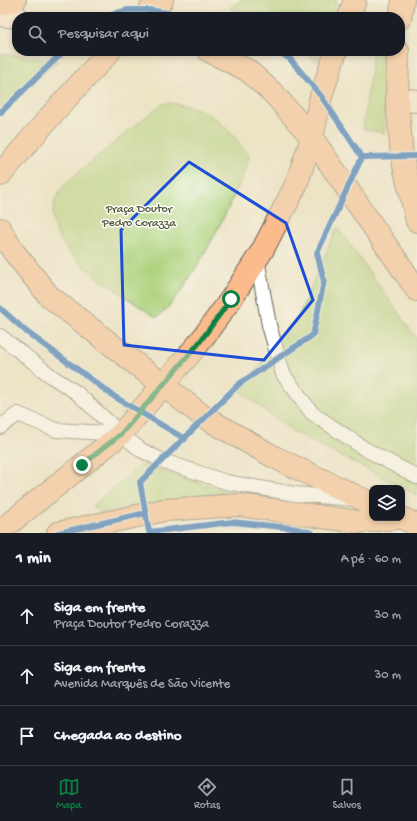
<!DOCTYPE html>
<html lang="pt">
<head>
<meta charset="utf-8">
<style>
  body { margin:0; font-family:"Gochi Hand",sans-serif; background:#20242c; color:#f1f3f6 }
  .controls { position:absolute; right:12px; bottom:12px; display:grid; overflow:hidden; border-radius:8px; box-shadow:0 2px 6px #0003 }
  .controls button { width:36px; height:36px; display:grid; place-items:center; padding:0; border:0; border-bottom:1px solid #363941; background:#171b24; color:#f1f3f6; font:20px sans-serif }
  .stop { position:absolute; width:12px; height:12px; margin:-9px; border:3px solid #0b8043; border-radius:50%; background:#fff }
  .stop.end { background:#0b8043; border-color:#fff; box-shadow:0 1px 4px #0008 }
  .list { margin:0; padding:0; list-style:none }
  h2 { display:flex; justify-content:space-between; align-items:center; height:52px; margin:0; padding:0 16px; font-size:17px }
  h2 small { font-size:13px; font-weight:400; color:#9ea1a6 }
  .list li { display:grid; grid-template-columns:26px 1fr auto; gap:12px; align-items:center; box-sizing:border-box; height:60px; padding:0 16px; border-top:1px solid #363941 }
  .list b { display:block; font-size:15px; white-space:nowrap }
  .list p { margin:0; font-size:13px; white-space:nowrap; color:#9ea1a6 }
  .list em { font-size:13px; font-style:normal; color:#9ea1a6 }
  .icon { flex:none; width:22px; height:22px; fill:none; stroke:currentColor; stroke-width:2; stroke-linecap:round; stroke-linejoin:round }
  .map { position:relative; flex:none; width:417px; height:533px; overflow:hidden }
  .search { position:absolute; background:#171b24; box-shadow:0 2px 6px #0003; left:12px; right:12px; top:12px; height:44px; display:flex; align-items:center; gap:10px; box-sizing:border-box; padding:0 14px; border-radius:16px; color:#9ea1a6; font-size:15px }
  .sheet { height:232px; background:#171b24 }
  nav { display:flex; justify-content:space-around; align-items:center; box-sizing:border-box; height:56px; border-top:1px solid #363941; background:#171b24; font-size:11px; color:#9ea1a6 }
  nav a { display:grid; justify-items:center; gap:2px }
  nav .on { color:#0b8043 }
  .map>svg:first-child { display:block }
  .green { fill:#add17b; stroke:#64764c }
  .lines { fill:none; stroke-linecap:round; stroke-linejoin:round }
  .lane-casing { stroke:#656258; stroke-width:16 }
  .secondary-casing { stroke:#656258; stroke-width:24 }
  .primary-casing { stroke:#656258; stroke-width:24 }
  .lane { stroke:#fff; stroke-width:14 }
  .secondary { stroke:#fde4d1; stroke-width:22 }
  .primary { stroke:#fbbb8d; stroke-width:22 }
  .cycleway-casing { stroke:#fdfcf7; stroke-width:8 }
  .cycleway { stroke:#0057b8; stroke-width:6 }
  .route { stroke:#0b8043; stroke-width:5 }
  .marked { fill:none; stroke:#1d4ed8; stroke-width:3; stroke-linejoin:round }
  .labels { text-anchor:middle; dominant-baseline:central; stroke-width:3; stroke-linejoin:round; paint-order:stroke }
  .park-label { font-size:12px; fill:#4f5b3d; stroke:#fdfcf7 }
</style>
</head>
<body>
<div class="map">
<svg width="417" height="533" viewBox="0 0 417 533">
  <rect width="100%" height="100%" fill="#fdfcf7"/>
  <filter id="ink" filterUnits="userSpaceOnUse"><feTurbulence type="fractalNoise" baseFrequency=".025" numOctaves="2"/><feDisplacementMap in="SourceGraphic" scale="8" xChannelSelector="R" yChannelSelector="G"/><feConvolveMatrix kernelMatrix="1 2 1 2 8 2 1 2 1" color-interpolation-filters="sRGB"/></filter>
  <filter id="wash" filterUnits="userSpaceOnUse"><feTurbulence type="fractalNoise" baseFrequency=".012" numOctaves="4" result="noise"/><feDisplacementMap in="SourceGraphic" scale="16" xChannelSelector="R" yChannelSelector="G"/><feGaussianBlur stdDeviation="0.9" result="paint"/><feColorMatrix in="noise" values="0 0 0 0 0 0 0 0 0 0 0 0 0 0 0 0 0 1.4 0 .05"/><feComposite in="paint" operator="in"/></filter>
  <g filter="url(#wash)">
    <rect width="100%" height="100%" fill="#ede4c6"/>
    <g class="green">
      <polygon points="241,0 337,0 331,17 253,17 230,8"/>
      <polygon points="304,51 320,51 316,62"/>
      <polygon points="373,51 387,51 384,133 363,129"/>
      <polygon points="0,54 58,61 0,112"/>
      <path d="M169,103C211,107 225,124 249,156C244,184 181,307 156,317C141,308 127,298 113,288C78,264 27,226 68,181L154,110L163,104Z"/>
      <polygon points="337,227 417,339 417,495 292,431 240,391 299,315"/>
      <polygon points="142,464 233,493 183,498 103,513 92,506"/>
    </g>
  </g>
  <g filter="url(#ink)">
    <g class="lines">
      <defs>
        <g id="lane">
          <polyline points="257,259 269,325 283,374 312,413 365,449 417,477"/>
          <polyline points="0,336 51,376 77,393 121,434 141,450 163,461 226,482 295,494 352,499"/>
          <polyline points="0,427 18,414 56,430 121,434"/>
        </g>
        <g id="secondary">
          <polyline points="0,15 17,17"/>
          <polyline points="397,99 417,101"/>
        </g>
        <g id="primary">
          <polyline points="0,4 15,0"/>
          <polyline points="143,17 162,0"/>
          <polyline points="349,17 355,0"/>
          <polyline points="400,18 403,0"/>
          <polyline points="209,51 247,70 274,94 312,138 417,290"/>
          <polyline points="398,51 397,99 402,157 417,221"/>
          <polyline points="0,175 55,111 110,51"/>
          <polyline points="0,229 13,251 49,296 204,417 274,457 372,504"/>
          <polyline points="402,518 417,525"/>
          <polyline points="0,531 121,434 199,343 231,299 262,251 296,185 312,138 321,96 336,51"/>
          <polyline points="58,533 165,510 239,505 358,522 397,518"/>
        </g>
      </defs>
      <use href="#lane" class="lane-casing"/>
      <use href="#secondary" class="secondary-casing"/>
      <use href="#primary" class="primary-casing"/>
      <use href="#lane" class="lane"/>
      <use href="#secondary" class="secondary"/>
      <use href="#primary" class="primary"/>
      <defs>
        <g id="cycleway">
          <polyline points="103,17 128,10 149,10 192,17"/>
          <polyline points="278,51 290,59 321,96 362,157"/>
          <polyline points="0,113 64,51"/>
          <polyline points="362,157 417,156"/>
          <polyline points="0,308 28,333 115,397 185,439"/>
          <polyline points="58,533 146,513"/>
          <polyline points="312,533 292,528 232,522 149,532 140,482 239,384 313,335 324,281 317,253 362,157"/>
        </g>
      </defs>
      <use href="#cycleway" class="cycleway-casing"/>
      <use href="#cycleway" class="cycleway"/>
    </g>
  </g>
  <g class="lines" filter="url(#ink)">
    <polyline class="route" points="82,465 121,434 199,343 231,299"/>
  </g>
  <path d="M0 0H417V533H0ZM189,162L286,223L313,300L264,360L124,345L121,230Z" fill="#ede4c6" fill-opacity=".55" fill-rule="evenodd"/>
  <path class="marked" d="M189,162L286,223L313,300L264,360L124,345L121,230Z"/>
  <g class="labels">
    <g class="park-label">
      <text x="139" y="210">Praça Doutor<tspan x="139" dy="14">Pedro Corazza</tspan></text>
    </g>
  </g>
</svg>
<div class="controls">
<button><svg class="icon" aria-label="layers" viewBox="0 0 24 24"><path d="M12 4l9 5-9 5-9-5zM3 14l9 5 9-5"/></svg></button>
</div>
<div class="stop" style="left:231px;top:299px"></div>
<div class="stop end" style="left:82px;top:465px"></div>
<div class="search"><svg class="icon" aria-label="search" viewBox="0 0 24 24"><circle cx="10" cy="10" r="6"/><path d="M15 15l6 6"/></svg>Pesquisar aqui</div>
</div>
<section class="sheet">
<h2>1 min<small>A pé · 60 m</small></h2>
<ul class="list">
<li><svg class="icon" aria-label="ahead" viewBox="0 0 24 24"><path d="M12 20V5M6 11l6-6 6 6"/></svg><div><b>Siga em frente</b><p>Praça Doutor Pedro Corazza</p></div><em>30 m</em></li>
<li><svg class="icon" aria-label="ahead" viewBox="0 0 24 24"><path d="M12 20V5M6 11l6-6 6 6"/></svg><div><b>Siga em frente</b><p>Avenida Marquês de São Vicente</p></div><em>30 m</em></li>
<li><svg class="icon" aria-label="arrive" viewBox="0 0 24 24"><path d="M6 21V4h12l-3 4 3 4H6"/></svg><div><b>Chegada ao destino</b></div></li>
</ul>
</section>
<nav>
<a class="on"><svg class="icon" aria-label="map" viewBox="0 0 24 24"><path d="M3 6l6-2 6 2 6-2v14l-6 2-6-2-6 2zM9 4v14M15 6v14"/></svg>Mapa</a>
<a><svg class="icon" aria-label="directions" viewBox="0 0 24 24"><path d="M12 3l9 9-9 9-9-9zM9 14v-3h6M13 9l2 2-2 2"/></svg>Rotas</a>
<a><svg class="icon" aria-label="saved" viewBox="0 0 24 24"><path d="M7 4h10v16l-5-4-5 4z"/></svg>Salvos</a>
</nav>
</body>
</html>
